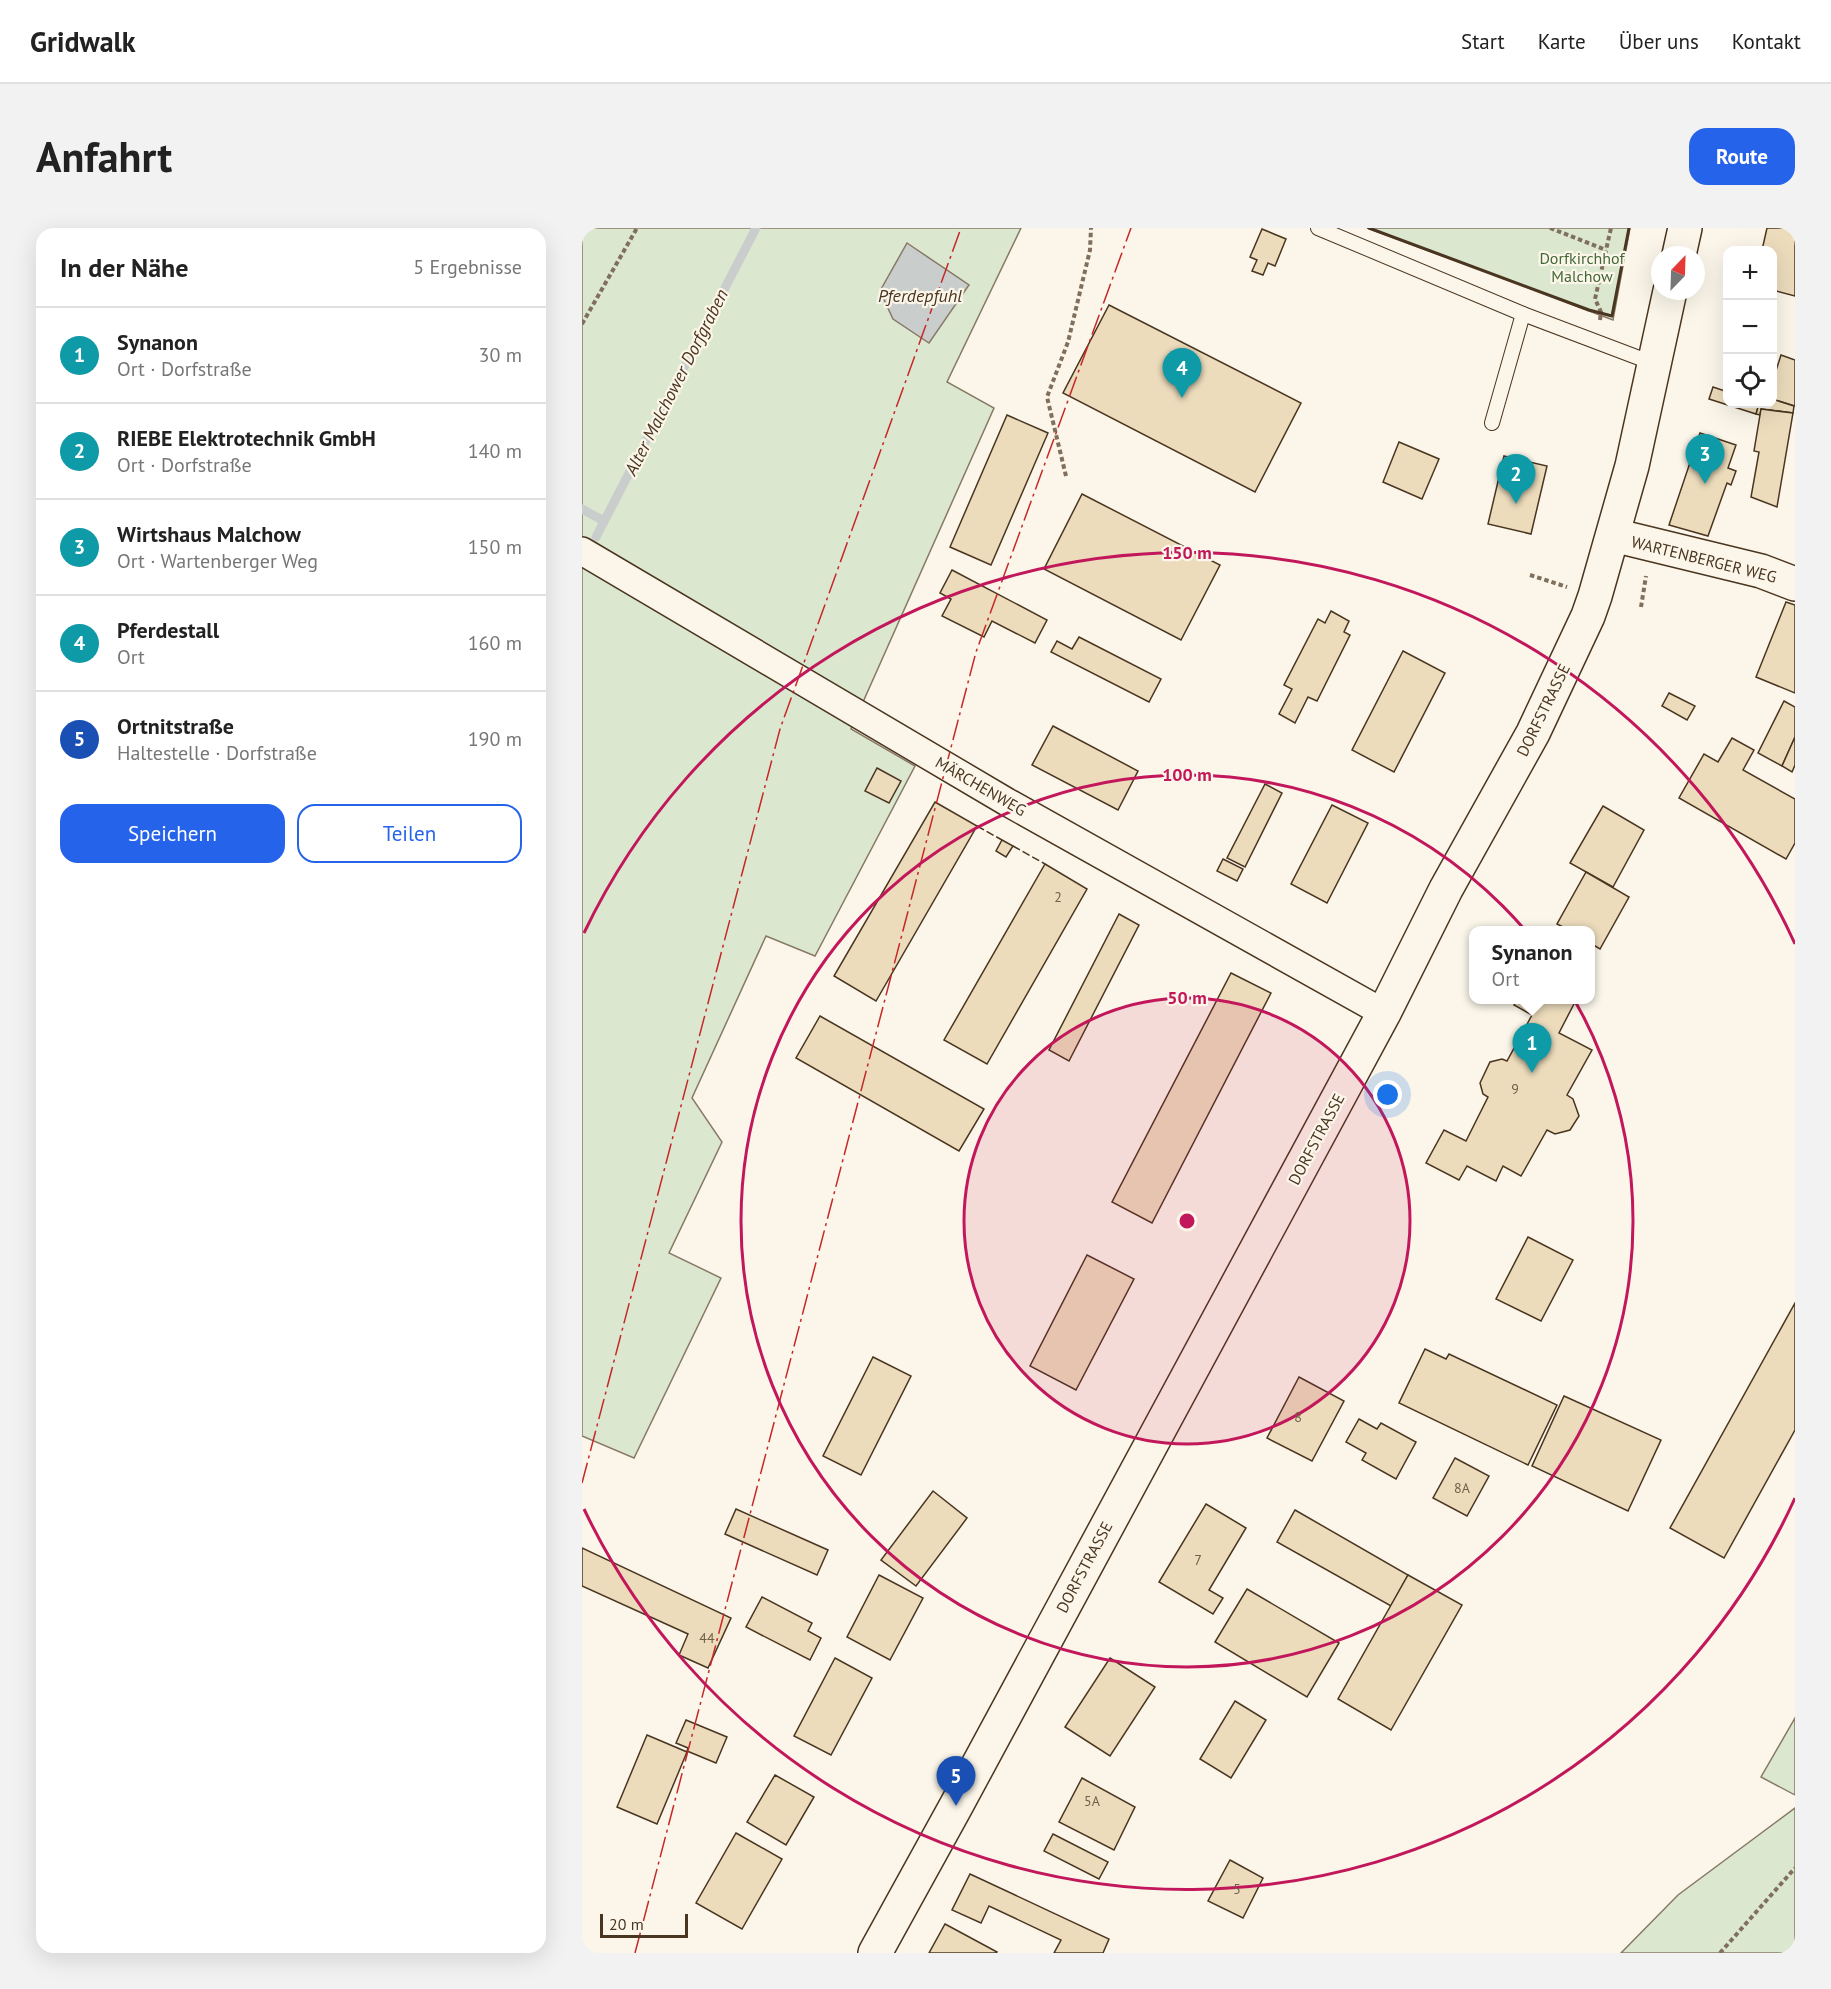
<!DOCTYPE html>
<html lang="de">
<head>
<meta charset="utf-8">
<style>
  body { margin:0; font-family:"PT Sans",sans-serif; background:#f2f2f2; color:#222 }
  .controls { position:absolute; right:18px; top:18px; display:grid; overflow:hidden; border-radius:12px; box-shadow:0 6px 24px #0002 }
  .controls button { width:54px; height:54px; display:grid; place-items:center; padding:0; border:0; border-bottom:2px solid #e0e0e0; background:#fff; color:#222; font:30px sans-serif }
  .compass { position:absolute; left:1069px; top:18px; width:54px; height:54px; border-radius:50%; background:#fff; box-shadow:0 6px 24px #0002; rotate:23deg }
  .scale { position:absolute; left:18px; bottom:15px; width:88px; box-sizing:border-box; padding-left:6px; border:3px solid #4a3520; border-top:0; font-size:16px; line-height:21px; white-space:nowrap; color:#4a3520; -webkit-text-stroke:4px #fbf6e9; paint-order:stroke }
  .you { position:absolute; left:806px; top:867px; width:21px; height:21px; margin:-15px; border:4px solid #fff; border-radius:50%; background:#1a73e8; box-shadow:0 0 0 9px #1a73e833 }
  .badge { display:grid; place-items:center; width:39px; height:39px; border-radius:50%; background:#2563eb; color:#fff; font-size:20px; font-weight:700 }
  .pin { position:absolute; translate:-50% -50px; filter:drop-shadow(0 2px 3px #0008) }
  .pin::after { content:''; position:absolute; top:32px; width:21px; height:18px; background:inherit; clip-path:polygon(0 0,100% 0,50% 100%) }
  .popup { position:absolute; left:887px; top:698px; width:126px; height:78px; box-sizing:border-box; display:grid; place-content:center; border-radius:12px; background:#fff; filter:drop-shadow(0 2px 4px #0005); font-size:20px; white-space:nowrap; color:#767676 }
  .popup b { font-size:22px; color:#222 }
  .popup::after { content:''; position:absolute; left:50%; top:100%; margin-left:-12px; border:12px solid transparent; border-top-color:#fff }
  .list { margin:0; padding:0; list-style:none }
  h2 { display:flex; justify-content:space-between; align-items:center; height:78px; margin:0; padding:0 24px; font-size:26px }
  h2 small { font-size:20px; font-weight:400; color:#767676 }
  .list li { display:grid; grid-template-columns:39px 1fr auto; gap:18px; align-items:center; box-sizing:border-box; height:96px; padding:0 24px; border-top:2px solid #e0e0e0 }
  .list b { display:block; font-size:22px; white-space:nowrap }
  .list p { margin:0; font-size:20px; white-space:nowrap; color:#767676 }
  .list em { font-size:20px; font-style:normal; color:#767676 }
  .actions { display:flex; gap:12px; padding:18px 24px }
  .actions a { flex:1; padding:14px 0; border:2px solid #2563eb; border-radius:18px; text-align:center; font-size:21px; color:#2563eb }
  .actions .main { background:#2563eb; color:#fff }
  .icon { flex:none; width:33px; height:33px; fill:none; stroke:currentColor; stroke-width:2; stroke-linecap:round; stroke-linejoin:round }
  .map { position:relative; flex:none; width:1213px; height:1725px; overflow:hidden; border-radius:18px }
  header { display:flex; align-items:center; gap:36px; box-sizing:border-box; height:84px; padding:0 30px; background:#fff; border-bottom:2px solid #e0e0e0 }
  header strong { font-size:28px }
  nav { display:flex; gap:33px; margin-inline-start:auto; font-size:21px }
  .intro { display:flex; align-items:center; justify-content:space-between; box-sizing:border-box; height:144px; padding:0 36px }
  h1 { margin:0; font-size:42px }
  .button { padding:15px 27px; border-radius:18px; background:#2563eb; color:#fff; font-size:21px; font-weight:700 }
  main { display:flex; gap:36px; padding:0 36px }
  aside { flex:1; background:#fff; border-radius:18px; box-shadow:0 6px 24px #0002 }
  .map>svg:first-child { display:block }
  .green { fill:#dce7d0; stroke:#887966; stroke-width:1.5 }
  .water { fill:#c9cecd; stroke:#887966; stroke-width:1.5 }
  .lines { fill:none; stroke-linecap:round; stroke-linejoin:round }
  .stream { stroke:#c9cecd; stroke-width:9 }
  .building { fill:#ecdcbc; stroke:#4a3520; stroke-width:1.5 }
  .service-casing { stroke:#4a3520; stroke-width:16 }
  .minor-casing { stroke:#4a3520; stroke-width:30 }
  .secondary-casing { stroke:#4a3520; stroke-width:36 }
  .primary-casing { stroke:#4a3520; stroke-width:36 }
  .path { stroke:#7f6f5c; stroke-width:4; stroke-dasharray:4.5 3; stroke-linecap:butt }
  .service { stroke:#fbf6e9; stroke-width:14 }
  .minor { stroke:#fbf6e9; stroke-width:27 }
  .secondary { stroke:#fbf6e9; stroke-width:33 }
  .primary { stroke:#fbf6e9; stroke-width:33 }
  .fence { stroke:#4a3520; stroke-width:1.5; stroke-dasharray:8 3; stroke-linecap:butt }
  .wall { stroke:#4a3520; stroke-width:3 }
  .power { stroke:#c62828; stroke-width:1.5; stroke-dasharray:21 4.5 3 4.5; stroke-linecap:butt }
  .ring { fill:none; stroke:#c2185b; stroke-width:3 }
  .labels { text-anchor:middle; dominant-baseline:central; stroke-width:4.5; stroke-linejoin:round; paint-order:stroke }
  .number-label { font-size:14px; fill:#725f47 }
  .park-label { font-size:16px; fill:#436837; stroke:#fbf6e9 }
  .street-label { font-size:16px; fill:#4a3520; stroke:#fbf6e9 }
  .water-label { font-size:18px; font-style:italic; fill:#4a3520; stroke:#fbf6e9 }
  .centre { fill:#c2185b; stroke:#fbf6e9; stroke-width:3 }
  .ring-label { font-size:18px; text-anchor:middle; font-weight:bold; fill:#c2185b; stroke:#fbf6e9; stroke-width:4.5; stroke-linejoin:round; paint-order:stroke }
</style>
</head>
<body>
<header>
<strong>Gridwalk</strong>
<nav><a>Start</a><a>Karte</a><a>Über uns</a><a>Kontakt</a></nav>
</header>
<div class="intro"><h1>Anfahrt</h1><a class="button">Route</a></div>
<main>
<aside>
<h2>In der Nähe<small>5 Ergebnisse</small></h2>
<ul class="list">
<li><span class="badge" style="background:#0f9aa8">1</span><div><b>Synanon</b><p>Ort · Dorfstraße</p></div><em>30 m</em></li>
<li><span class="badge" style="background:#0f9aa8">2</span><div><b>RIEBE Elektrotechnik GmbH</b><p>Ort · Dorfstraße</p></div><em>140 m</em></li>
<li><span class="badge" style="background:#0f9aa8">3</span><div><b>Wirtshaus Malchow</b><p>Ort · Wartenberger Weg</p></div><em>150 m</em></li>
<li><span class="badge" style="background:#0f9aa8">4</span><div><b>Pferdestall</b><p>Ort</p></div><em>160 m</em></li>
<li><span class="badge" style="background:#1a4fb4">5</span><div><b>Ortnitstraße</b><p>Haltestelle · Dorfstraße</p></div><em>190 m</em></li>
</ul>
<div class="actions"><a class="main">Speichern</a><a>Teilen</a></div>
</aside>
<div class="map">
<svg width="1213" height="1725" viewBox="0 0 1213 1725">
  <rect width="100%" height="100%" fill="#fbf6e9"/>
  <g class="green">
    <polygon points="0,0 439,0 365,154 412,180 269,501 333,538 233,728 184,708 110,870 140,914 87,1025 139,1050 52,1230 0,1208"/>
    <polygon points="785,0 1048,0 1031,92"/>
    <polygon points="1213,1490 1213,1567 1179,1549"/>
    <polygon points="1213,1580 1213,1725 1039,1725 1096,1667"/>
  </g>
  <polygon class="water" points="325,15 387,57 347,115 311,91 298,63"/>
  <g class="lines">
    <g class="stream">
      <polyline points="0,281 22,293"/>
      <polyline points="14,309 174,0"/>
    </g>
  </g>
  <g class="building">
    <polygon points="1185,0 1213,0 1213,68 1190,62 1190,22 1180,22"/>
    <polygon points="680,1 704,11 693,38 686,35 681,47 670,43 675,32 668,29"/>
    <polygon points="527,77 719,175 673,264 481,165"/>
    <polygon points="1199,127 1213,132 1213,178 1190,171 1190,155"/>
    <polygon points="1131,159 1146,164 1146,176 1177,176 1174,186 1127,171"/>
    <polygon points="1190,171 1212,178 1211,185 1179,181 1178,187 1174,186 1177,176 1190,176"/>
    <polygon points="1179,181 1211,185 1195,279 1169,269 1177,224 1172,223"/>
    <polygon points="425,187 466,205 409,337 368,319"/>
    <polygon points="1118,205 1154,217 1146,240 1154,243 1149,257 1145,255 1126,308 1087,297"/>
    <polygon points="817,214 857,231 840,271 801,254"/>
    <polygon points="922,228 965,238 949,306 906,296"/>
    <polygon points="500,266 638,337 599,412 462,341"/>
    <polygon points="370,342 465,392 453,415 410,393 402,409 360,388 369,371 358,365"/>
    <polygon points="1204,374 1213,377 1213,465 1174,449"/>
    <polygon points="749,383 767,393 762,404 768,407 735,473 726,469 713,495 697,486 710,461 702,457 736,391 743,395"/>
    <polygon points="497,409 579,451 567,474 469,424 475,413 490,421"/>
    <polygon points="821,423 863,445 812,544 770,522"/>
    <polygon points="1087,465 1113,478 1105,492 1080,478"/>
    <polygon points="1202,473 1213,479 1213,509 1200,538 1176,525"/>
    <polygon points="471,498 556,543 536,582 450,537"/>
    <polygon points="1213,509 1213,537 1210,544 1200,538"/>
    <polygon points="1150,510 1172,522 1161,542 1213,571 1213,615 1204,631 1097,570 1122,526 1136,534"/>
    <polygon points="295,540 319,553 307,575 283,563"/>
    <polygon points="683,556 700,565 663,639 645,630"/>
    <polygon points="353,574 395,598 294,773 252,748"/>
    <polygon points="750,577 786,595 745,675 709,656"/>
    <polygon points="1021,578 1062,602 1031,659 988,635"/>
    <polygon points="420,612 431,618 424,629 414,623"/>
    <polygon points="641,631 661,641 655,653 635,643"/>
    <polygon points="463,636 505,661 405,836 362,812"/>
    <polygon points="1004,644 1047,669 1018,721 1008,715 1008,702 987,702 975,696"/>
    <polygon points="537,686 557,697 487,833 467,822"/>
    <polygon points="649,745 689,765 570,995 530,974"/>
    <polygon points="935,772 994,772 977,805 1010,822 985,867 991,871 997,888 988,902 973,906 965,902 939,948 921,938 914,953 885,938 877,952 844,935 862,902 884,913 906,869 901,866 898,855 908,834 920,831 925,833 950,787 932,777"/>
    <polygon points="238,788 402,881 377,923 214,830"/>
    <polygon points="946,1009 991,1032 959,1093 914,1071"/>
    <polygon points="505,1027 552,1051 494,1162 448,1138"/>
    <polygon points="1213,1075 1213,1202 1142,1330 1088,1300"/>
    <polygon points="843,1121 864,1131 867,1126 975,1177 946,1237 817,1175"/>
    <polygon points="291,1129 329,1148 279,1247 241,1228"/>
    <polygon points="717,1149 762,1173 730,1233 685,1210"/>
    <polygon points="982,1168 1079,1212 1046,1283 950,1238"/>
    <polygon points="777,1191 795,1201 799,1195 834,1214 814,1251 780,1232 784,1225 764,1214"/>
    <polygon points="873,1230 907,1248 885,1288 851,1270"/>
    <polygon points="351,1263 385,1290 334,1358 299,1332"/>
    <polygon points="624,1276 664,1300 627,1362 641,1370 631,1386 577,1354"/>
    <polygon points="154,1281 246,1322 235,1347 143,1306"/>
    <polygon points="713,1282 826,1347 809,1378 695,1314"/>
    <polygon points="0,1320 149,1390 126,1440 97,1427 106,1406 0,1358"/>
    <polygon points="297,1347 341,1370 308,1432 265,1409"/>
    <polygon points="826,1347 880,1377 809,1502 756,1471"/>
    <polygon points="665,1361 757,1415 725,1469 633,1414"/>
    <polygon points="180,1369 230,1395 226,1403 239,1410 228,1432 164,1399"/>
    <polygon points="253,1430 290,1450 249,1527 212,1508"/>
    <polygon points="528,1430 573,1459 528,1528 483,1499"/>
    <polygon points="653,1473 684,1492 649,1550 618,1531"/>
    <polygon points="104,1492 145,1509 134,1535 105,1523 106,1520 94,1515"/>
    <polygon points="65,1507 105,1524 75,1596 35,1579"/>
    <polygon points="193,1547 232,1569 204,1617 165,1594"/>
    <polygon points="500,1550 553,1579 532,1622 477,1594"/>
    <polygon points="154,1605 200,1631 160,1701 114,1675"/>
    <polygon points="471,1606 526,1634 517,1651 462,1623"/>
    <polygon points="648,1632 681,1650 661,1690 626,1673"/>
    <polygon points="388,1646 527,1711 521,1725 472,1725 479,1712 407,1678 399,1695 370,1682"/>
    <polygon points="363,1696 415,1724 414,1725 347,1725"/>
  </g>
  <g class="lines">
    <defs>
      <g id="service">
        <polyline points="736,0 941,86 1073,136"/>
        <polyline points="910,195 941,86"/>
      </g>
      <polyline id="minor" points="0,323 425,574 802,785"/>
      <polyline id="secondary" points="1031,307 1179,343 1213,356"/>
      <g id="primary">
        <polyline points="1097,27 1103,0"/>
        <polyline points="293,1725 374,1578 802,785 864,661 951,505 1006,388 1013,368 1050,238 1088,63"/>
      </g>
    </defs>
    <use href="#service" class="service-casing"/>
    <use href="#minor" class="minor-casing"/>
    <use href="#secondary" class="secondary-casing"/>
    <use href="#primary" class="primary-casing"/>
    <g class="path">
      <polyline points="968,0 1024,22"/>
      <polyline points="1018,92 1019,84 1013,71 1029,0"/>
      <polyline points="0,96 55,0"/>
      <polyline points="484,248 465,169 486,114 508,22 509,0"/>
      <polyline points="948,347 985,359"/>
      <polyline points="1059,379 1064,348"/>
      <polyline points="1138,1725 1213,1640"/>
    </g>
    <use href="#service" class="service"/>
    <use href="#minor" class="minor"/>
    <use href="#secondary" class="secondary"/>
    <use href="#primary" class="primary"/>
    <g class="fence">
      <polyline points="395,598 420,612"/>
      <polyline points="431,618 463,636"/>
    </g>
    <polyline class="wall" points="787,0 1007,82 1030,88 1047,0"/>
    <g class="power">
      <polyline points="0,1255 198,501 379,0"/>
      <polyline points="53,1725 394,424 549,0"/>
    </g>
  </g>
  <circle cx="605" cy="993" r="223" fill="#c2185b" fill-opacity=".12"/>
  <g class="ring">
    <circle cx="605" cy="993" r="223"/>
    <circle cx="605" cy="993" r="446"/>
    <path d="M1213 1270A668 668 0 0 1 2 1281M2 705A668 668 0 0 1 1213 716"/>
  </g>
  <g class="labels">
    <g class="number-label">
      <text x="476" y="669">2</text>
      <text x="933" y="861">9</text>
      <text x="716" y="1189">8</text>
      <text x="880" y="1260">8A</text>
      <text x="616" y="1332">7</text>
      <text x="125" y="1410">44</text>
      <text x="510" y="1573">5A</text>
      <text x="655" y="1661">5</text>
    </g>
    <g class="park-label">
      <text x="1000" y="30">Dorfkirchhof<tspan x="1000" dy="18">Malchow</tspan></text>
    </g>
    <g class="street-label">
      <text transform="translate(1122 331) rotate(14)">WARTENBERGER WEG</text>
      <text transform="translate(961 482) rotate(-64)">DORFSTRASSE</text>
      <text transform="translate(399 558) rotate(30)">MÄRCHENWEG</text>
      <text transform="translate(734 911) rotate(-62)">DORFSTRASSE</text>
      <text transform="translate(502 1339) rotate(-62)">DORFSTRASSE</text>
    </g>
    <g class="water-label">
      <text x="338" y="67">Pferdepfuhl</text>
      <text transform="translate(94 154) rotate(-63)">Alter Malchower Dorfgraben</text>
    </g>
  </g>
  <circle cx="605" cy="993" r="9" class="centre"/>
  <g class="ring-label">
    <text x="605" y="331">150 m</text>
    <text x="605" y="553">100 m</text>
    <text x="605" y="776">50 m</text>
  </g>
</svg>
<div class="controls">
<button>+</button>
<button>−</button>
<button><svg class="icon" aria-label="locate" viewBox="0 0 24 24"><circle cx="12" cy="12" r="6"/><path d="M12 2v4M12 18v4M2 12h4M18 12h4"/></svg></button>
</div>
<svg class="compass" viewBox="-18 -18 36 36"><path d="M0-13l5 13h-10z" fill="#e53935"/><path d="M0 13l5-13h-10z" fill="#767676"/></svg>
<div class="scale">20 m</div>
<div class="you"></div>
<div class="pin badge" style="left:950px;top:845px;background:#0f9aa8">1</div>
<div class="popup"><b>Synanon</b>Ort</div>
<div class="pin badge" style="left:934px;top:276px;background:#0f9aa8">2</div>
<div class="pin badge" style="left:1123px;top:256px;background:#0f9aa8">3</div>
<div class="pin badge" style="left:600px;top:170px;background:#0f9aa8">4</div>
<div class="pin badge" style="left:374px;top:1578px;background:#1a4fb4">5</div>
</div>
</main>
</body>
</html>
